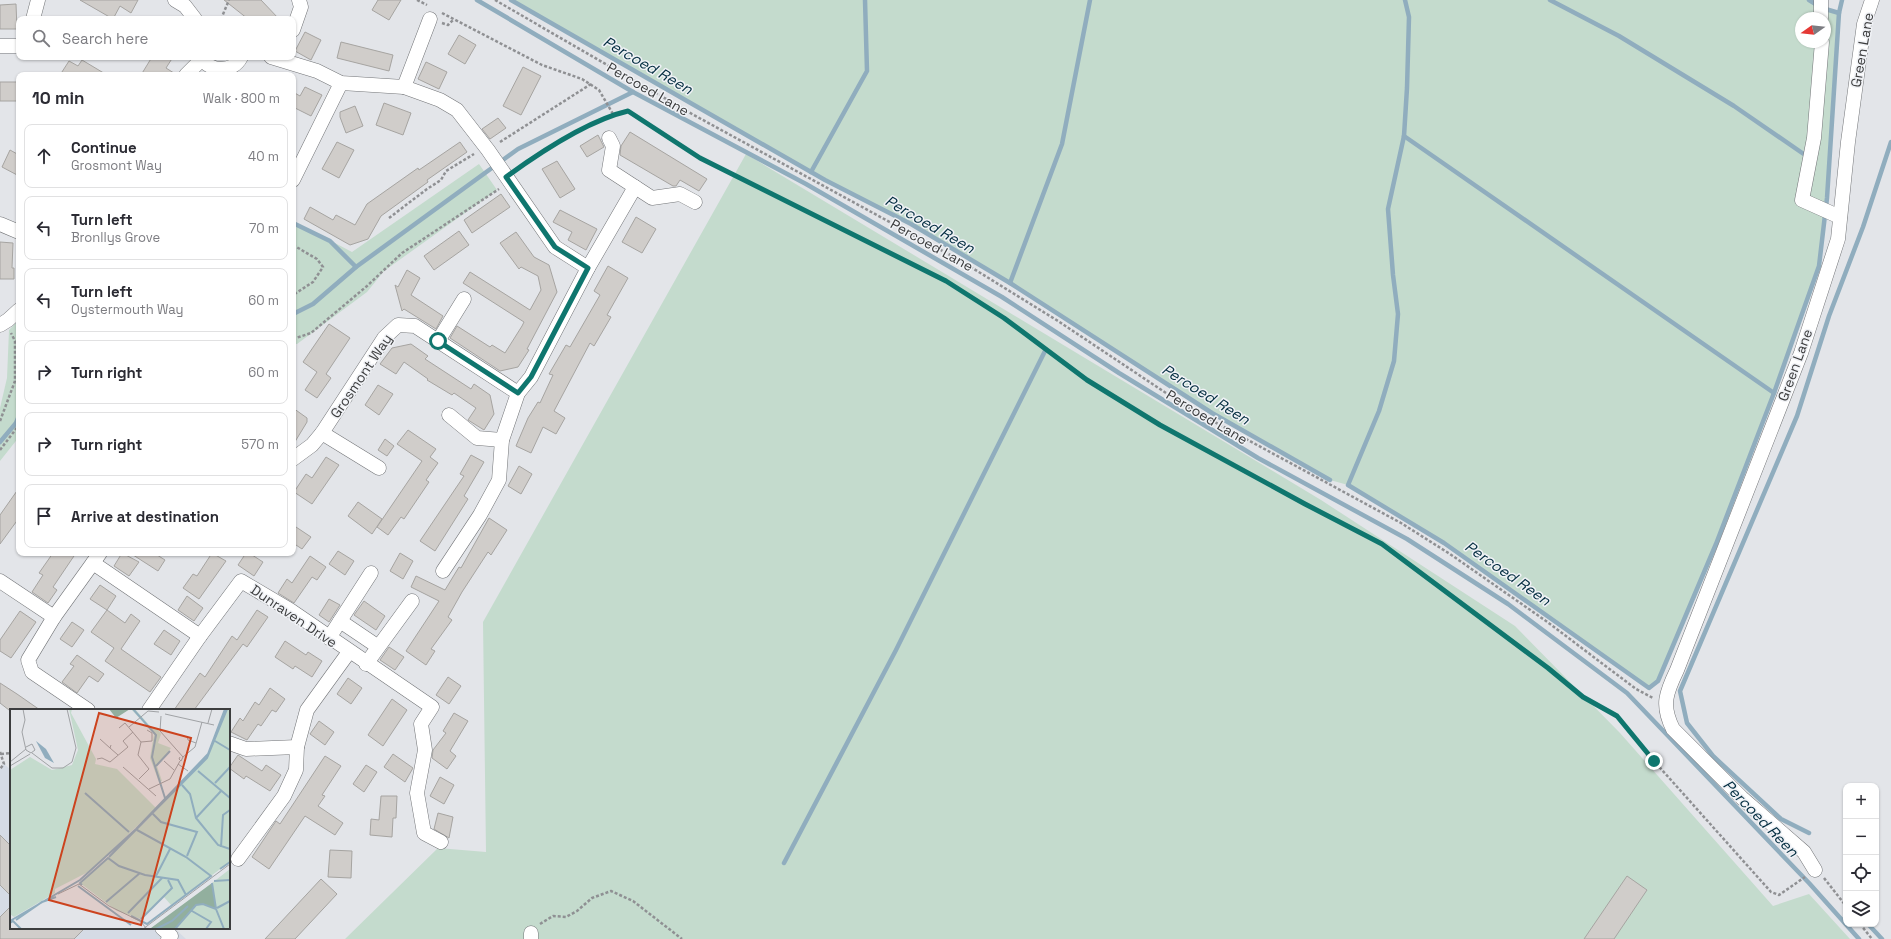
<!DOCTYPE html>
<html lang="en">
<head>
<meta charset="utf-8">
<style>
  body { margin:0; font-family:"Space Grotesk",sans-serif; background:#f7f7f7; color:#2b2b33 }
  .controls { position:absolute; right:12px; bottom:12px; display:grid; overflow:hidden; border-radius:8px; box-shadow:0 1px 3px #0004 }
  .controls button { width:36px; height:36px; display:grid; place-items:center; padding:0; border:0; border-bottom:1px solid #e1e1e2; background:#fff; color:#2b2b33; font:20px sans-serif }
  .compass { position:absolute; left:1795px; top:12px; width:36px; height:36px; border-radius:50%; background:#fff; box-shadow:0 1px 3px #0004; rotate:255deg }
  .stop { position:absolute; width:12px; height:12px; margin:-9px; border:3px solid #0f766e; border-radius:50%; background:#fff }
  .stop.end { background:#0f766e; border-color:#fff; box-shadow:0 1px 4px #0008 }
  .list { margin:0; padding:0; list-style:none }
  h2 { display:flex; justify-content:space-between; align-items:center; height:52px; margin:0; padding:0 16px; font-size:17px }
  h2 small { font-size:13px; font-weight:400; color:#7c7c81 }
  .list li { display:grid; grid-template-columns:26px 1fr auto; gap:12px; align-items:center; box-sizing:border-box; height:64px; margin:0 8px 8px; padding:0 8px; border:1px solid #e1e1e2; border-radius:8px }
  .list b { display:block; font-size:15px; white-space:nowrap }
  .list p { margin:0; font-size:13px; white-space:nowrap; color:#7c7c81 }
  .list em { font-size:13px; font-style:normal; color:#7c7c81 }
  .icon { flex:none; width:22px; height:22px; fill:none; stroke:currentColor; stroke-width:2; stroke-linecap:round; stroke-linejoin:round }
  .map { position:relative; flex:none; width:1891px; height:939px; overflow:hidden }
  .search { position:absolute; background:#fff; box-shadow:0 1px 3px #0004; left:16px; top:16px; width:280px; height:44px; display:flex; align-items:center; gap:10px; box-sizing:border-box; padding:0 14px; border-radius:8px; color:#7c7c81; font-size:15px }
  .panel { position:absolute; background:#fff; box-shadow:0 1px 3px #0004; left:16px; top:72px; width:280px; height:484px; border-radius:8px }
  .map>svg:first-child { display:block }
  .built { fill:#d5dbe5 }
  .green { fill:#c4dbcd; fill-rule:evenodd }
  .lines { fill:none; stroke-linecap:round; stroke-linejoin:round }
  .stream { stroke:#90adbe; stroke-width:4.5 }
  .building { fill:#d0cdca; stroke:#a6a4a1 }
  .minor-casing { stroke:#737578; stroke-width:15 }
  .path { stroke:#8f9093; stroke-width:2.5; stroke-dasharray:3 2; stroke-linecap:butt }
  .minor { stroke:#fff; stroke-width:14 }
  .route { stroke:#0f766e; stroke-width:5 }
  .labels { text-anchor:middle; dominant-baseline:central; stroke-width:3; stroke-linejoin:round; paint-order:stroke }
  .street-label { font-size:14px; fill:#3c3d3e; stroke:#f0f2f6 }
  .water-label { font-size:15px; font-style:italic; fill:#032d40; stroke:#f0f2f6 }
  .inset-river { fill:none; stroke:#90adbe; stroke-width:2 }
  .inset-road { fill:none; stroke:#a0a2a5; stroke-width:1 }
  .view { fill:#cc431e; fill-opacity:0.15; stroke:#cc431e; stroke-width:2 }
  .inset-edge { fill:none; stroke:#3c3d3e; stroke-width:2 }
</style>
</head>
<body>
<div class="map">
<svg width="1891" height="939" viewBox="0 0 1891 939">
  <rect width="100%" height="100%" fill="#e3e5e9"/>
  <polygon class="built" points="4,764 11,770 11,928 174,928 186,939 0,939 0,769"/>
  <g class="green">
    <path d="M511,0H1809L1822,8L1839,13L1827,198L1819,266L1774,393L1716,544L1658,681L1649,688L1444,543L1348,485L1330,480L1212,413L1010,283L911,224L825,180ZM1801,18H1825V42H1801Z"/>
    <polygon points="746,154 1321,500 1515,626 1620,733 1773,906 1809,894 1850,939 345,939 438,848 486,852 483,622"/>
    <polygon points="479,164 497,190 384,271 367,292 297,344 293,344 293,221 352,252"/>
    <polygon points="19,320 19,437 0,461 0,408 7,378 9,330"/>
  </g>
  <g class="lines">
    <g class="stream">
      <polyline points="477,0 633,92 806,184 1002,297 1119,373 1258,458 1407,539 1508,604 1627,693 1809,883 1859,939"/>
      <polyline points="511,0 825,180 911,224 1010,283 1212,413 1330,480"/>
      <polyline points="1405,0 1409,17 1407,88 1404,136 1388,209 1393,275 1398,314 1394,361 1379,411 1348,485 1444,543 1649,688 1658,681 1716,544 1774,393 1819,266 1827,198 1839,13 1842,0"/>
      <polyline points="1550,0 1619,36 1734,106 1808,157"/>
      <polyline points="1809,0 1822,8 1839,13"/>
      <polyline points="1404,136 1774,393"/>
      <polyline points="811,172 867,71 865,0"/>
      <polyline points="293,223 330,241 356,267"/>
      <polyline points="1010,283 1062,144 1090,0"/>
      <polyline points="293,314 313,304 356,267 518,149 633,92"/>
      <polyline points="0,442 16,423 19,416"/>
      <polyline points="1809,833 1781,819 1713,756 1687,723 1680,691 1797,416 1829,316 1863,227 1891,142"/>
      <polyline points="784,863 896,650 1045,351"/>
      <polyline points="1868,924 1882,939"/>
    </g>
  </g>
  <g class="building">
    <polygon points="80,0 138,0 131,13 120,6 113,19"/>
    <polygon points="224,0 261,0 279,19 248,19"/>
    <polygon points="378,0 401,0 389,20 372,10"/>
    <polygon points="16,4 17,29 0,29 0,5"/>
    <polygon points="305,32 321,40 311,60 295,51"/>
    <polygon points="459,35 476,45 465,64 448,54"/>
    <polygon points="341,42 393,55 389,71 337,58"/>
    <polygon points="152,57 173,57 166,68 177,75 141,75"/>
    <polygon points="82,60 107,75 60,75 69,61 78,66"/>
    <polygon points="426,62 447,72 439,89 418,79"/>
    <polygon points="523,67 541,76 521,115 503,106"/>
    <rect x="0" y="82" width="18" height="19"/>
    <polygon points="305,87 322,95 311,116 293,107 293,92 300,96"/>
    <polygon points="384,103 411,113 403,135 376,125"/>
    <polygon points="355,106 363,126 346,133 340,117 340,112"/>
    <polygon points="498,118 506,128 490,139 482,129"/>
    <polygon points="630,132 707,179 699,191 680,180 676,186 673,186 620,155 621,146"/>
    <polygon points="598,135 604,147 587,157 580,146"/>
    <polygon points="337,142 354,150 339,178 322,169"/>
    <polygon points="460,142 467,152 427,180 428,182 381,216 368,239 350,245 304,219 310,207 333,220 336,215 355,225 367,204 418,168 419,170"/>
    <polygon points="10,150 19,155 19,176 2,167"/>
    <polygon points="557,161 575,189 560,198 542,169"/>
    <polygon points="501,194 510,207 472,233 464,220"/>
    <polygon points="560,210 597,229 586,250 568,240 572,232 553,222"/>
    <polygon points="636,217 656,229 642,253 622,242"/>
    <polygon points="459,231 469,245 434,270 424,256"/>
    <polygon points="516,232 534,257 549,265 557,292 527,349 529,350 518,367 500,371 450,338 457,326 490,347 492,345 505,353 522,326 524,322 463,283 470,272 530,310 541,290 538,276 521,267 519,269 500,243"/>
    <polygon points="0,242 13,243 12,268 14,268 14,279 0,279"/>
    <polygon points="608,266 628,278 607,315 611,317 594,346 590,343 554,411 565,418 556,434 543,427 531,453 516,446 528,418 538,402 540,403 553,375 549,374 566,345 570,347 600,295 594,291"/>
    <polygon points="407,270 420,278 411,295 443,316 436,329 404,309 402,311 395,285 398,287"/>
    <polygon points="329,324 350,338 326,374 331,378 317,398 305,390 317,372 303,362"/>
    <polygon points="411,344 428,356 425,359 471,389 474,384 490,395 494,414 484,430 468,420 476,408 454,393 452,395 427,380 428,379 404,362 396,374 380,364 392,348"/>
    <polygon points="378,385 393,394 379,415 365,405"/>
    <polygon points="293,408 307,418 307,422 293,445"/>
    <polygon points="408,430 436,449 430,457 438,463 426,480 429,482 404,519 401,517 388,535 377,527 422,461 397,444"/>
    <polygon points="385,439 394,446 387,456 378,450"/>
    <polygon points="471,455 484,462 464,496 468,499 435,551 420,541 464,476 460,474"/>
    <polygon points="326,457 339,465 312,504 294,492 306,474 312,478"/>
    <polygon points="519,466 532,474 521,494 508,486"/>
    <polygon points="19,488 19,518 0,544 0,515"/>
    <polygon points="358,502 382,519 372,534 348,516"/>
    <polygon points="489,518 507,530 491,555 488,552 462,592 448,617 452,620 431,649 435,651 426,665 406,651 439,601 411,587 416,576 445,590 459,567 461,568"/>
    <polygon points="293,525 311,537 302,549 293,543"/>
    <polygon points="338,551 354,561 345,575 329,564"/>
    <polygon points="53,553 76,553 53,587 57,590 48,603 32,592 43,575 39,573"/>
    <polygon points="122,553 139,562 129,576 114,566"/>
    <polygon points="130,553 154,553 165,560 158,571"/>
    <polygon points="212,553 226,561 199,599 183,588 193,574 197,576"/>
    <polygon points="246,553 249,553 263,562 254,576 238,565"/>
    <polygon points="400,553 413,561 403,579 390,571"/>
    <polygon points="310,556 326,567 317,580 312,577 294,603 278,593 287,579 292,583"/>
    <polygon points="100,585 116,596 107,610 90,599"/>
    <polygon points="187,596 203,608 194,621 178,610"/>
    <polygon points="329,599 340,605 329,622 319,615"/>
    <polygon points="364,601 385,616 376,630 354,615"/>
    <polygon points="107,610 125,623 131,614 140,621 121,649 161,677 150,692 105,661 114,648 91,632"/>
    <polygon points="257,610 268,617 247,647 243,644 194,710 174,710 200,673 205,677 232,636 237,640"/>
    <polygon points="20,611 36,622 11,658 0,651 0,640"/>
    <polygon points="72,622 84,630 72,647 60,639"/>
    <polygon points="164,630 180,641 171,655 154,644"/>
    <polygon points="285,641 306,655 308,652 322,661 312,677 295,666 293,669 275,657"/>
    <polygon points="389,647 404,657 395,670 380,660"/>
    <polygon points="77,655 104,674 98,682 89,676 77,693 62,682 74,666 70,664"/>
    <polygon points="448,677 461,686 449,704 436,695"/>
    <polygon points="348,678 362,688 351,704 337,694"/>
    <polygon points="0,683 17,694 40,710 9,710 0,703"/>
    <polygon points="270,688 285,699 276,712 272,710 261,726 258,724 247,740 231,732 240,718 243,721 255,702 259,705"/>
    <polygon points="392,699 407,710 383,746 368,735"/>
    <polygon points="454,713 468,721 450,751 456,756 447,769 432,758 433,750 446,733 443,731"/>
    <polygon points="319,721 334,732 325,745 310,734"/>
    <polygon points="393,754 413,768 405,782 384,767"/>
    <polygon points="238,755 262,771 266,765 281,775 270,791 246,776 244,779 229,768"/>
    <polygon points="325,756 341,766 322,795 325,796 318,806 343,823 335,835 305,816 269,869 252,857 276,821 280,824"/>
    <polygon points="366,765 377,772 364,792 353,784"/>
    <polygon points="440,777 454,785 444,804 430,796"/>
    <polygon points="381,796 397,796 396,818 393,818 392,837 370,835 371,819 379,820"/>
    <polygon points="438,813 453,817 449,838 434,829"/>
    <polygon points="0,835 11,846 11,896 0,885"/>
    <polygon points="330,850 352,851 351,878 328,877"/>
    <polygon points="1627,876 1647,890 1614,939 1584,939"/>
    <polygon points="321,879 337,894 295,939 265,939"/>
    <polygon points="11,906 11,928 85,928 74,939 0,939 0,917"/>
  </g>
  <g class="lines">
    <defs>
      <g id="minor">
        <polyline points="175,0 185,6 195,19"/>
        <polyline points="1821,0 1821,18"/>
        <polyline points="33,19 38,0"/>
        <polyline points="293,30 301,7 299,0"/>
        <polyline points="1822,42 1814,138 1802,200 1840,217"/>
        <polyline points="0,46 19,46"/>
        <path d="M201,57C210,73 233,73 241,57"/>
        <polyline points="271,57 317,71 341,83 404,87 440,100 457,110 488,150 555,247 588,268"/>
        <polyline points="186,75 202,59"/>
        <polyline points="404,87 430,19"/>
        <polyline points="609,138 613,146 609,170 652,198 680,194 695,202"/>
        <polyline points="293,180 341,83"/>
        <polyline points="0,224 19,232"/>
        <polyline points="0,325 8,320 19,310"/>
        <polyline points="438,341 464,299"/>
        <polyline points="449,415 477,438 502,440"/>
        <polyline points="322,433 379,468"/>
        <polyline points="293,459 312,445 322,433 384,338 398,325 415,326 518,393"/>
        <polyline points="93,563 200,636 241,581 290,610 432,707 421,724 425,750 417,793 424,833 441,842"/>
        <polyline points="443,571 480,515 499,480 502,440 518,393 531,377 588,268 635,187"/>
        <polyline points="0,581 54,617"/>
        <polyline points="340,621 377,646"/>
        <polyline points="329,638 371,573"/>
        <polyline points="366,664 412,601"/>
        <polyline points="88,710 32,672 28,660 54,617 100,553"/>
        <polyline points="149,710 200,636"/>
        <polyline points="229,743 246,749 297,747 307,710 349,652"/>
        <polyline points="238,859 284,796 296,770 297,747"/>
        <path d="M1815,870L1804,852L1742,798L1673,729C1661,705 1666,693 1677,670L1801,353L1838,239L1848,142L1864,24L1872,0"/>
        <polyline points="162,928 171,936 168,939"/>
        <polyline points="531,939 531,933"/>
      </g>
    </defs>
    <use href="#minor" class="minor-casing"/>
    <g class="path">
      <polyline points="417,0 427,5"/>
      <polyline points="495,0 692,114 961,261 1058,321 1187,407 1401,523 1450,554 1546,621 1636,689 1653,698"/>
      <polyline points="442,13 542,65 582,79 599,90 613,114"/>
      <polyline points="221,19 229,0"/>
      <polyline points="442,23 448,25 454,19"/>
      <polyline points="500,142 591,84"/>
      <path d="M517,169C546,148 593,119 628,111L700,158L946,281L1004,318L1087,380L1160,425L1305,504L1382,544L1548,668L1583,697L1617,716L1654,761L1771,892L1779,895L1805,877"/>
      <polyline points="389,218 427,189 441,180 446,171 474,154"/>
      <polyline points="293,245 317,259 323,267 313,282 293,295"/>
      <polyline points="293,339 311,333 367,286 402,253 499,189"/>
      <polyline points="0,421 15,381 15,341 11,333"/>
      <polyline points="0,450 19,425"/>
      <polyline points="0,752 4,764 0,769"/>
      <polyline points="1,754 11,753"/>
      <polyline points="1824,878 1846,906"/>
      <polyline points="540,924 553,916 566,917 577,911 592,898 611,891 633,901 682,939"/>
      <polyline points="1860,924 1872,939"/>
    </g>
    <use href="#minor" class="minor"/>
  </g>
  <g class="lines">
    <path class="route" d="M438,341L518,393L531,377L588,268L555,247L506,177C539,153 589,120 628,111L700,158L946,281L1004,318L1087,380L1160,425L1305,504L1382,544L1548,668L1583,697L1617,716L1654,761"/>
  </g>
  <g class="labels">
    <g class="street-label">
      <text transform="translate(1862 50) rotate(-80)">Green Lane</text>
      <text transform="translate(648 89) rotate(30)">Percoed Lane</text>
      <text transform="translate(932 245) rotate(29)">Percoed Lane</text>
      <text transform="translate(1795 365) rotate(-70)">Green Lane</text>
      <text transform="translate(361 376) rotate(-56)">Grosmont Way</text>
      <text transform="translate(1207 417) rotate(31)">Percoed Lane</text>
      <text transform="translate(294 616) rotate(34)">Dunraven Drive</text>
    </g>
    <g class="water-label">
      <text transform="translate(648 65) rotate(30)">Percoed Reen</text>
      <text transform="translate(930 224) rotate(30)">Percoed Reen</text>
      <text transform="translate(1206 394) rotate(32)">Percoed Reen</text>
      <text transform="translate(1508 573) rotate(35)">Percoed Reen</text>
      <text transform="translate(1761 818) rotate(46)">Percoed Reen</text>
    </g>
  </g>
  <g transform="translate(10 709)">
    <rect width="220" height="220" fill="#e3e5e9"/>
    <path d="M59,0H62L61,4L86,50L85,55L107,60L146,99L80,162L45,180V184L4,208L0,205V61L20,48L42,61L62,56L68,41ZM121,0H125L139,16L148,21L151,25L148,34L161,39L147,57L152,72L149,73L140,49L144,25ZM217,0H220V153L161,196L154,188L131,210L107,202L70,174L135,113L197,49ZM220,160V220H165L186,196L193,195L206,200L202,174Z" fill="#c4dbcd"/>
    <path d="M99,0H120L106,9ZM202,174L206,200L193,195L186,196L165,220L141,219Z" fill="#92af9e"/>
    <path d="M26,32L36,40L44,54L35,49Z" fill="#90adbe"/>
    <path class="inset-river" d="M123,0L146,26L142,48L155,89M205,32L220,41M146,57L160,42M188,62L220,89M205,74L220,58M172,76L180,85L186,109L208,136L220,140M75,84L119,123M143,105L151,113L187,123L177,147M186,109L211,82M211,138L213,106L220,101M99,148L197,49L217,0M210,160L220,153M146,167L160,140M204,172L220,171M202,174L206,200L214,220M72,176L70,174L98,149L109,157L135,166L168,171L176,186M68,177L121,216M96,193L130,164M207,199L220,192M182,202L201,213L196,220M118,204L152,169M121,207L137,215L201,167L176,148L127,121M131,210L162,179L158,171M6,211L32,193L46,188M0,212L70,171L126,120L198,45L215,0M0,214L3,212L11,220M146,220L162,212L178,197M165,220L186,196L193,195L206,200"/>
    <path class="inset-road" d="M13,0L15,11L12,23L16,41L21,44L25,41L22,35L16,38M155,5L204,16M151,7L150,22L173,48L171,52L169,50L170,48M198,14L202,0M119,18L138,2L149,3M109,19L115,14L131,33L128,46L139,60L129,70M177,27L178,31L186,34M90,30L100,39M131,33L142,32V24L137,21M101,36L100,39L108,46M22,44L42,59H53L62,53L66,39L57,0M173,48L185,38L192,13M87,50L92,49L100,53L118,38L113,32L123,23M154,52L164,61M0,53L16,40M168,55L178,62M0,57L20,45M113,58L146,87M139,80L160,70L170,52M48,185L69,175L99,197L130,212L137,220M133,220L220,155"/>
    <path class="view" d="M89,4L181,29L131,216L39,191Z"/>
    <rect width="220" height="220" class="inset-edge"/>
  </g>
</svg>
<div class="controls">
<button>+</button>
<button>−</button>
<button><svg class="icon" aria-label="locate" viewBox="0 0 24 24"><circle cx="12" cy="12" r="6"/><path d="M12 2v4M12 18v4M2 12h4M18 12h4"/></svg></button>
<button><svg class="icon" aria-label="layers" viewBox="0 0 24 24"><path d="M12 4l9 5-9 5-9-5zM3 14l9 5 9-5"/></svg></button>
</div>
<svg class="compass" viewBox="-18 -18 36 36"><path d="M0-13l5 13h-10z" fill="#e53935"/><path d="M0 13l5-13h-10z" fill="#7c7c81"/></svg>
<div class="stop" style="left:438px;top:341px"></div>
<div class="stop end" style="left:1654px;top:761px"></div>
<div class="search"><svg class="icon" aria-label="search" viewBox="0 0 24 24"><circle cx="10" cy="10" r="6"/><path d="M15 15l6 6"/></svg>Search here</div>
<section class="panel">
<h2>10 min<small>Walk · 800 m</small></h2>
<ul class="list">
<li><svg class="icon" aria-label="ahead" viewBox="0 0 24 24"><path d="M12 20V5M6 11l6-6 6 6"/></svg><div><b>Continue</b><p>Grosmont Way</p></div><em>40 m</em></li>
<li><svg class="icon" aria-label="left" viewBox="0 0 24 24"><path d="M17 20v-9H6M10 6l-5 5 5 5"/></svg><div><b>Turn left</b><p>Bronllys Grove</p></div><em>70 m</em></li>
<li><svg class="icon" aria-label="left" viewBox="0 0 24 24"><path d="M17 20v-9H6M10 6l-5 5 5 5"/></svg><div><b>Turn left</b><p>Oystermouth Way</p></div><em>60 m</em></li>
<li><svg class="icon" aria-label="right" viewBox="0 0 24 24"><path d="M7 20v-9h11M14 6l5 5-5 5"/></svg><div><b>Turn right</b></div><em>60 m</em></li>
<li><svg class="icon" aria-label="right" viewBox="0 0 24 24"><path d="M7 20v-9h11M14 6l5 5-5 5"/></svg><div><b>Turn right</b></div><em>570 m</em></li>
<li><svg class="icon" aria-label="arrive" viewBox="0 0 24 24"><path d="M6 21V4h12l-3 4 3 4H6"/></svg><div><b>Arrive at destination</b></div></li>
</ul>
</section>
</div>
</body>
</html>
